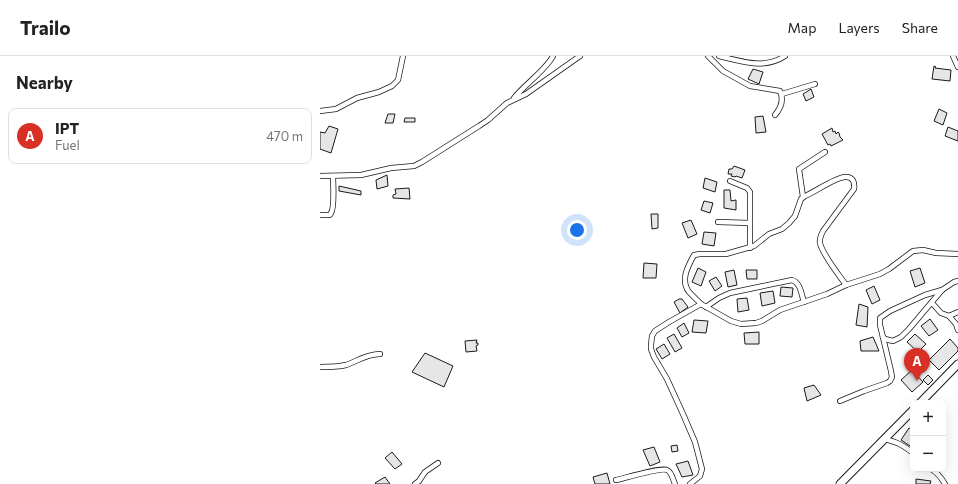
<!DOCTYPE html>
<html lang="en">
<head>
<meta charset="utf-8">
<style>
  body { margin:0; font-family:Commissioner,sans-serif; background:#f6f6f6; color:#222 }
  .controls { position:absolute; right:12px; bottom:12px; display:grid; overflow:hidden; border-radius:8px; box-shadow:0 4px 16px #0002 }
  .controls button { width:36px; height:36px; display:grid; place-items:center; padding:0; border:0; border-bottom:1px solid #e0e0e0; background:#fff; color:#222; font:20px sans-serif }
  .you { position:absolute; left:257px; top:174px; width:14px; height:14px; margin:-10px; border:3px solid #fff; border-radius:50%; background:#1a73e8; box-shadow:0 0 0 6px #1a73e833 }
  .badge { display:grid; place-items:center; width:26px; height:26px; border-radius:50%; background:#d93025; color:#fff; font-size:13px; font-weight:700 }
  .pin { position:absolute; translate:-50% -33px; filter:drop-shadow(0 1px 2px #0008) }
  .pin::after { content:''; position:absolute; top:21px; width:14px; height:12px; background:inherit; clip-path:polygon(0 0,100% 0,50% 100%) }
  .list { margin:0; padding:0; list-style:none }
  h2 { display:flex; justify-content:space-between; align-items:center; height:52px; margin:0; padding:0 16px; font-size:17px }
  h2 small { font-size:13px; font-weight:400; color:#767676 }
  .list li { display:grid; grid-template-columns:26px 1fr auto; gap:12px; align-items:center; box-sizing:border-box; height:56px; margin:0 8px 8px; padding:0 8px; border:1px solid #e0e0e0; border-radius:8px }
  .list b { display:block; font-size:15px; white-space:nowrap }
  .list p { margin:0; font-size:13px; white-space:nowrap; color:#767676 }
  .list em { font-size:13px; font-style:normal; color:#767676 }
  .map { position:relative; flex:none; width:638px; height:428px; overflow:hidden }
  header { display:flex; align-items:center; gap:24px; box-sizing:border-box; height:56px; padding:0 20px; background:#fff; border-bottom:1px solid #e0e0e0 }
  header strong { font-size:19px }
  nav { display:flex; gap:22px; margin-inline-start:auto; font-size:14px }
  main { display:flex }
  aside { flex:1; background:#fff }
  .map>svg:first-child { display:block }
  .building { fill:#e6e6e6; stroke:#1a1a1a }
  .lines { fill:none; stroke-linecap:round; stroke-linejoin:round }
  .street-casing { stroke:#1a1a1a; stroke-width:6 }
  .secondary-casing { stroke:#1a1a1a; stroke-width:9 }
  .street { stroke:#fff; stroke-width:4.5 }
  .secondary { stroke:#fff; stroke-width:7 }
</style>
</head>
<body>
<header>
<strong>Trailo</strong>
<nav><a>Map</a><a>Layers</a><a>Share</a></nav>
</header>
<main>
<aside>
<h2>Nearby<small></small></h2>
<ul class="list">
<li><span class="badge">A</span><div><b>IPT</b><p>Fuel</p></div><em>470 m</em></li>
</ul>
</aside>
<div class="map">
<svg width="638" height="428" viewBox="0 0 638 428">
  <rect width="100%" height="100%" fill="#fff"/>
  <g class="building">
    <polygon points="614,10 616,11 615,12 631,14 630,25 612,23"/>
    <polygon points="433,13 443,16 439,28 428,23"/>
    <polygon points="491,33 494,41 486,45 483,38"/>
    <polygon points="619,53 627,57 623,69 614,65"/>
    <polygon points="68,58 75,58 73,67 65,67"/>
    <polygon points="443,60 446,76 436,77 435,61"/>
    <polygon points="85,62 95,62 95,66 84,66"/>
    <polygon points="9,70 18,73 11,97 0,93 0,76 5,77"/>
    <polygon points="628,71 638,75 638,85 625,80"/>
    <polygon points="512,72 513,76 515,75 516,78 518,76 519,77 520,81 523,84 511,90 510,88 508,89 502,78"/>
    <polygon points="414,110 425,114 422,122 416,120 415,121 411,120 412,118 408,118 409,113 412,113"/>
    <polygon points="67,119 68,130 57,133 56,124"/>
    <polygon points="385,122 397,126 395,136 383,132"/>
    <polygon points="19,130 41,135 41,139 19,135"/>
    <polygon points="89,132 90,143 73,142 73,139 76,138 75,133"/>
    <polygon points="404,134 410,134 411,145 416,144 416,154 404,152"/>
    <polygon points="384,145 393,147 390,157 381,154"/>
    <polygon points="331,158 338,158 338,172 332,173"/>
    <polygon points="371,164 377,178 368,182 362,167"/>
    <polygon points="384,176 396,177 394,190 382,188"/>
    <polygon points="324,207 337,208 336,222 323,222"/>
    <polygon points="378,212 386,216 381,230 372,226"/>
    <polygon points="600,212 605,227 595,231 590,215"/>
    <polygon points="414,214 417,229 408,231 405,216"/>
    <polygon points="426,214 437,214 437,223 427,223"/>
    <polygon points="396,221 402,230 395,235 389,225"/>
    <polygon points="554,230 560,244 552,248 546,234"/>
    <polygon points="461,231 473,232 472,241 460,240"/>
    <polygon points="453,235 455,247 442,250 440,237"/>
    <polygon points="427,242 429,254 418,256 417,243"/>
    <polygon points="359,243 362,243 368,251 360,257 354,246"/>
    <polygon points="539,248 548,251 547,271 536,269"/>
    <polygon points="610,263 618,274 609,280 601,270"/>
    <polygon points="374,264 388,265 386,277 372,276"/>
    <polygon points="364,267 369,277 362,281 357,272"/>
    <polygon points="439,276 439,288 425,288 424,277"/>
    <polygon points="354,278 362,292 355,296 347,282"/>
    <polygon points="595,278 606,288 598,296 587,286"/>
    <polygon points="553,281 559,295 541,295 540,285"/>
    <polygon points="630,283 638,292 638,295 619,314 609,304"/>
    <polygon points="157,284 156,287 158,287 158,289 156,290 157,295 146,296 145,285"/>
    <polygon points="344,288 350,298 342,303 336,293"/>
    <polygon points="105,297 133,310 124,331 92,316"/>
    <polygon points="592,314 603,326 592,336 581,324"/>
    <polygon points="608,319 613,324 608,329 603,324"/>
    <polygon points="494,329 501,339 487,345 484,332"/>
    <polygon points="589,372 593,374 593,392 581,384"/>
    <polygon points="357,389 358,395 352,396 351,390"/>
    <polygon points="334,391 340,406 330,410 323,394"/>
    <polygon points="72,396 82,408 75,413 65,402"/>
    <polygon points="368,405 373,419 362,421 356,408"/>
    <polygon points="287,417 290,428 275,428 273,421"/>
    <polygon points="65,421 70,428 56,428 55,427"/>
    <polygon points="596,423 611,425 610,428 596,428"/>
  </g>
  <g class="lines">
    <defs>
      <g id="street">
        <path d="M388,0L403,15L430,30L460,35C464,44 461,52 455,59"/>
        <path d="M399,0C421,5 444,14 465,0"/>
        <polyline points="633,0 638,11"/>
        <polyline points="462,38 495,28"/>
        <path d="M194,42C204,29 226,14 233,0"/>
        <polyline points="0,55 16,53 37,42 59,36 72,30 78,24 83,0"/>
        <polyline points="0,120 41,119 54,116 71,112 94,110 102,106 159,70 168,64 187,47 206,38 260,0"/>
        <polyline points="410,125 427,132 430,136 430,192"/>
        <polyline points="483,141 479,113 505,96"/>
        <path d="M0,159H9C10,159 11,158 11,157C15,151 13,127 13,120"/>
        <polyline points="398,166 430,167"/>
        <polyline points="612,247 621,257 629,260 638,256"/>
        <path d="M381,248C377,244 373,240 369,236C360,224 368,210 374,199L380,198H406L434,190L449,178L462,173L469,167L475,160L481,143L485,140C495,136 516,121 525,121C533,120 535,127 534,133L503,175C501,179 499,183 500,187C502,198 519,219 526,229"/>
        <path d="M386,251L399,242L410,237L472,224C481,227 481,238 484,246"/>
        <polyline points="629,260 636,268 638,274"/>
        <polyline points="563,281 565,283 573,285 581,281 589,273 622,234 634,226 638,225"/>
        <path d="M0,311C9,311 18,311 26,309C38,305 46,298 60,298"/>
        <polyline points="520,345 544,335 567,327 570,325 572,321 571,315 560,269 560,262 570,255 605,239 622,234"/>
        <path d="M564,383C577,386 583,389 593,397"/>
        <path d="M611,413C618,417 621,421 625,428"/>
        <path d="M296,424C305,422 342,411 347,414C352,416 353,424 355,428"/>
        <polyline points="95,428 99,425 105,416 118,407"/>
        <polyline points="370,428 380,420 382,413 375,386 363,358 347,323 334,301 331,293 331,289 332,280 335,275 349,266 381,248 411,265 421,268 436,267 442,265 460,254 507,238 526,229 560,218 569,213 593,195 603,194 616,197 638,198"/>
      </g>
      <g id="secondary">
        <polyline points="600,347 638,308"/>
        <polyline points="520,428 593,354"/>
      </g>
    </defs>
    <use href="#street" class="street-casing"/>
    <use href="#secondary" class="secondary-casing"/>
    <use href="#street" class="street"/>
    <use href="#secondary" class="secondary"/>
  </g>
</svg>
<div class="controls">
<button>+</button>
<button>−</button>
</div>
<div class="you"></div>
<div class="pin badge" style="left:597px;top:325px">A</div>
</div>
</main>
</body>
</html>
